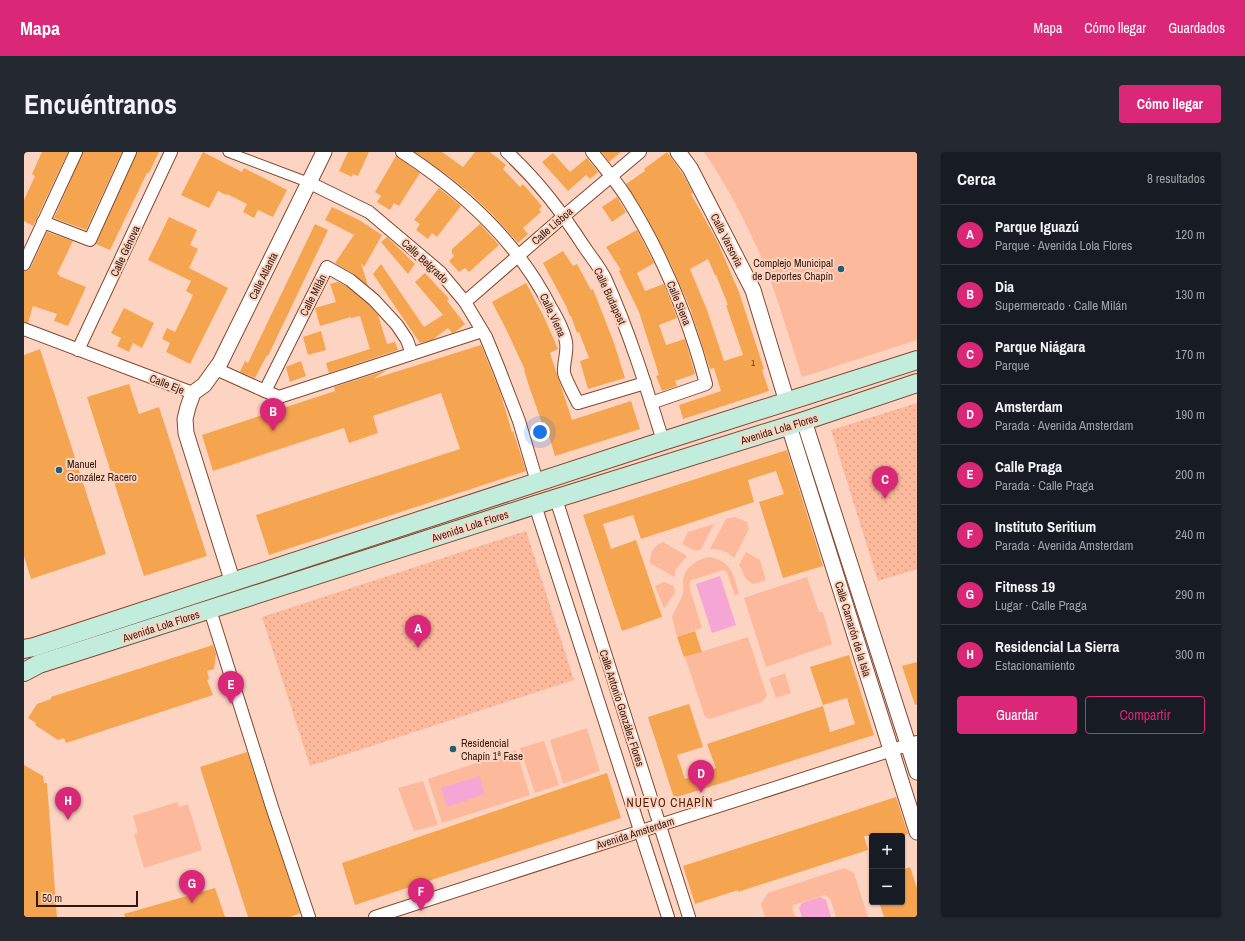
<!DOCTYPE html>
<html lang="es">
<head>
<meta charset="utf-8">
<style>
  body { margin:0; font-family:"Archivo Narrow",sans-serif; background:#242831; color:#f1f3f6 }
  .controls { position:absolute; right:12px; bottom:12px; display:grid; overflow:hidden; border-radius:4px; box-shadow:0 1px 3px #0004 }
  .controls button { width:36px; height:36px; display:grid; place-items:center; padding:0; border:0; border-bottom:1px solid #363941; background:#171b24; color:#f1f3f6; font:20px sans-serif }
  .scale { position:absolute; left:12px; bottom:10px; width:102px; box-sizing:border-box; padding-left:4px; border:2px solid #31180d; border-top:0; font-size:11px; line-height:14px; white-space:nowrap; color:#31180d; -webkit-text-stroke:3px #fdd3c1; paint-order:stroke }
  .you { position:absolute; left:516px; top:280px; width:14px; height:14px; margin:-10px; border:3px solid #fff; border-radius:50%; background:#1a73e8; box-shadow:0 0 0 6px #1a73e833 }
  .badge { display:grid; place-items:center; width:26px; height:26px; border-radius:50%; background:#db2777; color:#fff; font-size:13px; font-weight:700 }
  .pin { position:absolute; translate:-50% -33px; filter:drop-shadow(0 1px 2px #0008) }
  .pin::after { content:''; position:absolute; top:21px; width:14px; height:12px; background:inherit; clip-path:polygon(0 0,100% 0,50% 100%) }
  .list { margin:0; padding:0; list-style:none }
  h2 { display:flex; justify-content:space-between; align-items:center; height:52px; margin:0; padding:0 16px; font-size:17px }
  h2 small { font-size:13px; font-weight:400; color:#9ea1a6 }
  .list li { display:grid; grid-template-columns:26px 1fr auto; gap:12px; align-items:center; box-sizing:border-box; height:60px; padding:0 16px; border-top:1px solid #363941 }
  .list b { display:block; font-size:15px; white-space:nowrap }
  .list p { margin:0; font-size:13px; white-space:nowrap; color:#9ea1a6 }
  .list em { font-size:13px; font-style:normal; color:#9ea1a6 }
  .actions { display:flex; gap:8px; padding:12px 16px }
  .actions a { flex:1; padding:9px 0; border:1px solid #db2777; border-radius:4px; text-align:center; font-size:14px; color:#db2777 }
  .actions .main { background:#db2777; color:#fff }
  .map { position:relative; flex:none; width:893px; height:765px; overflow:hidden; border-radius:4px }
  header { display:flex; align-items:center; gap:24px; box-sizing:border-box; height:56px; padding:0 20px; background:#db2777; color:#fff }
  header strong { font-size:19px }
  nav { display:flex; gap:22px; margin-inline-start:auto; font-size:14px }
  .intro { display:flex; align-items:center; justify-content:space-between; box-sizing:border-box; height:96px; padding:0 24px }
  h1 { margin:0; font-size:28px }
  .button { padding:10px 18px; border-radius:4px; background:#db2777; color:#fff; font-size:14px; font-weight:700 }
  main { display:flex; gap:24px; padding:0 24px }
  aside { flex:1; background:#171b24; border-radius:4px; box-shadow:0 1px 3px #0004 }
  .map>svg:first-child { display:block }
  .grass { fill:url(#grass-dots) }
  .garden { fill:#fcb99c }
  .water { fill:#f6a6d4 }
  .building { fill:#f5a44f; fill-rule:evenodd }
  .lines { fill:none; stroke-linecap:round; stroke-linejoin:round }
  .pedestrian-casing { stroke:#83482e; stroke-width:11 }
  .minor-casing { stroke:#83482e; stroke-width:14 }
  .tertiary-casing { stroke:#83482e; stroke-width:17 }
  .secondary-casing { stroke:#83482e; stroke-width:20 }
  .pedestrian { stroke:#fff; stroke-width:9 }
  .minor { stroke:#fff; stroke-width:12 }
  .tertiary { stroke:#fff; stroke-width:15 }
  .secondary { stroke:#c2ecdc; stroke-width:18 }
  .poi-dot { fill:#1f5f75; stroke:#fdd3c1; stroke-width:1.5 }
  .labels { text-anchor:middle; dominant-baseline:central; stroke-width:4; stroke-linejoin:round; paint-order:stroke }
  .number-label { font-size:9px; fill:#623b1e }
  .street-label { font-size:11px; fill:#31180d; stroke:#fdd3c1 }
  .poi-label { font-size:11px; fill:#31180d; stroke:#fdd3c1; text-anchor:start }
  .neighbourhood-label { font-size:12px; letter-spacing:1px; fill:#4f1900; stroke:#fdd3c1 }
</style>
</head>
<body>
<header>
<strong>Mapa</strong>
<nav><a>Mapa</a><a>Cómo llegar</a><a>Guardados</a></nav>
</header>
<div class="intro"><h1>Encuéntranos</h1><a class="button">Cómo llegar</a></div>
<main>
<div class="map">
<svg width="893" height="765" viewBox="0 0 893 765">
  <defs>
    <pattern id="grass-dots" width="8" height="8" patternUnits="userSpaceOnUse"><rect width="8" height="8" fill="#fcb99c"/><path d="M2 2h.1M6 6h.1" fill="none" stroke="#d89e85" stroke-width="1.8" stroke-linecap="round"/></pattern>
  </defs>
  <rect width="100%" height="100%" fill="#fdd3c1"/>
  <g class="grass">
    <polygon points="893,251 893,417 854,429 807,278"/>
    <polygon points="502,379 550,528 286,614 238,465"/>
  </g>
  <g class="garden">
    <path d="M680,0H893V188L778,225C767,191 757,157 745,124C728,81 706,38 680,0Z"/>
    <path d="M711,365L723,370L725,377L710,406C703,399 696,397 686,397L702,367Z"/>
    <polygon points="690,372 677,397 672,399 658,392 664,380"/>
    <path d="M639,390L663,404L652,417L650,425L626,411C626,401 629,394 639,390Z"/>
    <path d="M722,400L736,408L742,428L730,432C719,427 721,423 715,413Z"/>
    <path d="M686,405C708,410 709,422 715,441L711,444L703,420L699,418L668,428L666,430L665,434L678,476L653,485L648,465C651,457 656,450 659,442C660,439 659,434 659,430C660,415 673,407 686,405Z"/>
    <polygon points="783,425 795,460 799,460 808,492 742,515 720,446"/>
    <polygon points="640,430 650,434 651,440 640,457 631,434"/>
    <polygon points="724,485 743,544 738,550 686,567 681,565 661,505"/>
    <polygon points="761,521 767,541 752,546 745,527"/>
    <polygon points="563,576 576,619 539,632 526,588"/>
    <polygon points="520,589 535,633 511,641 496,596"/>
    <polygon points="492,598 506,643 418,671 404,627"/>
    <polygon points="399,629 414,673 390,679 374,636"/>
    <polygon points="153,650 155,655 164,652 178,698 120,716 110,682 114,681 109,664"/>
    <polygon points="820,716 830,721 844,765 812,765 806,746 801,743 770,753 768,756 770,762 773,765 741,765 737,752 744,741"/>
  </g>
  <g class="water">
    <polygon points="696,424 712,473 688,481 672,432"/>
    <polygon points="455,624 461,642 423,655 417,636"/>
    <polygon points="796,745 802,748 807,765 778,765 775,756 778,751"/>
  </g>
  <g class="building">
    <polygon points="18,0 44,0 9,74 0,69 0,48 11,24 8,22"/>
    <polygon points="59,0 98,0 62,78 30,66"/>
    <polygon points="113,0 135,0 125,21 123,21 86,98 72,92"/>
    <polygon points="179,0 218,20 220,16 263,38 249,65 234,58 230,66 219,60 223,52 203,42 202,43 194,39 185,56 157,43"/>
    <polygon points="324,0 345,0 334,24 329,22 328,25 315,19"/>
    <polygon points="391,0 418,0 439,15 451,0 466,0 482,13 479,17 496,35 499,32 518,54 515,57 517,60 499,76 504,82 494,91 468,62 448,43 426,25"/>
    <polygon points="578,0 597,0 585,10"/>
    <path d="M643,0L658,21L669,41L667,42L694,91L715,140L740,217L738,218L745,239L659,267L655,253L697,239L690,216L686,217L666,156L645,108L621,62L602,32L621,19L620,17ZM684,107L691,123H692L704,153H702L719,203L700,209L683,158L666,117Z"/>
    <polygon points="529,1 546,20 563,6 574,20 566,27 562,23 544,39 518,10"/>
    <polygon points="372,4 396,21 375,54 370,51 366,58 353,50 357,44 351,40"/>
    <polygon points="415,36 437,54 413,85 408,81 404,87 392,78 396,72 390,68"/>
    <polygon points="593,45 602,60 588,70 578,55"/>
    <polygon points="308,55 335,68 358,83 340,115 337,111 344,134 330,122 311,111 330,83 301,68"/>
    <polygon points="145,65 173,78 166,93 174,97 165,116 204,136 166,212 142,200 146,191 138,187 143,176 151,180 163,156 169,143 162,139 167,129 124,108"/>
    <polygon points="291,72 304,78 244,204 243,203 231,226 216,220 221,209 224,211"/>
    <polygon points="456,72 475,93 445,120 441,116 435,120 425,109 430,104 428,101 428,97"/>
    <polygon points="613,78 630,111 613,121 621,139 640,132 653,166 635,173 642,193 661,187 671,222 651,229 653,234 638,239 632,224 635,223 615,160 595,119 597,118 582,95"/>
    <polygon points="23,80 49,89 33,122 36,123 35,124 62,135 44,174 30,169 33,162 9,154 4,171 0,170 0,119 4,118 7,115"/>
    <polygon points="363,85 391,112 384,122 357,90"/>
    <polygon points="539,99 549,114 553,112 567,138 569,137 590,191 601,226 564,237 556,209 565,206 555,180 553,181 547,164 546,164 542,154 519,111"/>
    <polygon points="357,112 400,175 419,163 391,130 401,121 425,147 423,149 441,172 431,180 428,181 424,176 408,188 396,191 349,122"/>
    <polygon points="314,130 322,134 345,153 354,163 363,192 371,190 374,198 305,221 302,211 346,197 336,164 327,166 327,165 296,174 291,156 312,150 306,132"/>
    <polygon points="502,131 520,165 534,197 526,201 548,268 607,249 616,277 531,304 521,270 518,271 505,234 500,218 501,218 483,179 468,150"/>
    <polygon points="100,156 130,171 118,196 109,191 105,200 93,194 97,186 87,181"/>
    <polygon points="297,179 302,198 284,203 279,185"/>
    <polygon points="457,193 476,240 488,280 489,279 502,319 245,403 232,363 436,297 417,241 349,264 354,281 325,291 320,276 189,319 178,283 311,239 310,235 363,218 349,227"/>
    <polygon points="16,197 82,402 7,427 0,404 0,203"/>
    <polygon points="277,209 282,224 266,230 262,215"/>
    <polygon points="105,232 115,262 135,255 183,404 120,424 63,245"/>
    <polygon points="763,298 799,414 759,426 735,350 760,342 752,319 724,328 730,350 617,387 609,363 579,372 587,397 612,388 638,465 598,479 559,363"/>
    <polygon points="671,479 678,500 660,505 653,485"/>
    <polygon points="189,493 192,502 191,511 190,517 183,519 185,527 183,528 189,543 42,591 40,586 34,588 11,573 12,571 4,566 13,552 27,547 27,545"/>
    <polygon points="825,503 850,583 650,646 624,565 665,552 679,595 653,603 661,627 692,616 683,592 799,554 806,580 831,572 823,546 799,553 786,515"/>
    <polygon points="893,510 893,552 891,553 878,514"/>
    <polygon points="223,600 276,761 267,765 224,765 176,615"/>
    <polygon points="0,613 19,624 20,631 23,631 33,765 0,765"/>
    <polygon points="583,621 597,666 331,753 318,711"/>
    <polygon points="872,645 884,682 879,684 840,684 844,698 714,740 714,738 671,752 659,714"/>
    <polygon points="886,715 893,736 893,765 860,765 855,750 878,750 878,718"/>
    <polygon points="191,736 201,765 101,765 100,762"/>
  </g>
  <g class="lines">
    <defs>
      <polyline id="pedestrian" points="204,0 286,31"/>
      <g id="minor">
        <path d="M378,0C438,39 493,89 526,154C532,164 540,179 542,190C544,200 539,211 540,221C542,229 550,243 554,251L621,231"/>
        <path d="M483,0C515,30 537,59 561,96C568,106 576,116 581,126C605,179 622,234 639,289"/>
        <path d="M568,0C579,14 591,28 601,43C639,103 664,164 682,232L627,251"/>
        <polyline points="286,31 345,60 416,120 441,150 462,185 475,217 495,269 513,330"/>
        <polyline points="19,70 66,88 106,0"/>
        <polyline points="0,112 52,0"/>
        <polyline points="441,150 540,64 616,0"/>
        <polyline points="0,177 169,241"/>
        <polyline points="54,198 147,0"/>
        <polyline points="388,202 383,188 373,173 350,148 326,128 303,115 241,239 255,245 458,179"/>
        <polyline points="192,217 241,239"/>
        <polyline points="532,347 665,765"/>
        <polyline points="511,353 644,765"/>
        <polyline points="186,458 248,655 285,765"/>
        <polyline points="351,765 893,590"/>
      </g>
      <g id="tertiary">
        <polyline points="654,0 666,16 729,138 763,250"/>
        <polyline points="780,269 893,620"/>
        <polyline points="765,274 893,680"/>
        <polyline points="209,431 162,281 161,267 164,255 169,241 180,233 196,211 300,0"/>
      </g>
      <g id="secondary">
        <polyline points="0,497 10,495 639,289 893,208"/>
        <polyline points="0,520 15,512 511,353 780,269 893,231"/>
      </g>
    </defs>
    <use href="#pedestrian" class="pedestrian-casing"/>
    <use href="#minor" class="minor-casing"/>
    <use href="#tertiary" class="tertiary-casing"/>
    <use href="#secondary" class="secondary-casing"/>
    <use href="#pedestrian" class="pedestrian"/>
    <use href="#minor" class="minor"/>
    <use href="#tertiary" class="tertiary"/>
    <use href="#secondary" class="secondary"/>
  </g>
  <g class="poi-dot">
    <circle cx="817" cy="117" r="4"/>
    <circle cx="35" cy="318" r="4"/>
    <circle cx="429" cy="597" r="4"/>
  </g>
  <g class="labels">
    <g class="number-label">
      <text x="729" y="211">1</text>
    </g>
    <g class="street-label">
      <text transform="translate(528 74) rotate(-41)">Calle Lisboa</text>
      <text transform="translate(703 88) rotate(63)">Calle Varsovia</text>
      <text transform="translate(101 99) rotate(-65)">Calle Génova</text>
      <text transform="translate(401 109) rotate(43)">Calle Belgrado</text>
      <text transform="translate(239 124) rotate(-64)">Calle Atlanta</text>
      <text transform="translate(289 143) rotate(-63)">Calle Milán</text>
      <text transform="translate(586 144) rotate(65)">Calle Budapest</text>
      <text transform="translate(655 151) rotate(68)">Calle Siena</text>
      <text transform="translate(529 163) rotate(65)">Calle Viena</text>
      <text transform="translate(143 232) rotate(21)">Calle Eje</text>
      <text transform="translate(755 277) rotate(-17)">Avenida Lola Flores</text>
      <text transform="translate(446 374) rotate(-18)">Avenida Lola Flores</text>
      <text transform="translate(137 474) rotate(-18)">Avenida Lola Flores</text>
      <text transform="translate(829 477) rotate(73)">Calle Camarón de la Isla</text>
      <text transform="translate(598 556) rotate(72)">Calle Antonio González Flores</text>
      <text transform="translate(611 681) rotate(-18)">Avenida Amsterdam</text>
    </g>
    <g class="poi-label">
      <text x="809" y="111" text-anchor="end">Complejo Municipal<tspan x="809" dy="13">de Deportes Chapín</tspan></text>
      <text x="43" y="312">Manuel<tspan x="43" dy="13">González Racero</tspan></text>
      <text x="437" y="591">Residencial<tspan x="437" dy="13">Chapín 1ª Fase</tspan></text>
    </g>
    <g class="neighbourhood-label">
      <text x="646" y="651">NUEVO CHAPÍN</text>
    </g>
  </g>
</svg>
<div class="controls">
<button>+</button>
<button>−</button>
</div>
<div class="scale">50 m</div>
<div class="you"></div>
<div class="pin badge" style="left:394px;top:496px">A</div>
<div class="pin badge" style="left:249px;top:279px">B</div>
<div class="pin badge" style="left:861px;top:347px">C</div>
<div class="pin badge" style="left:677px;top:641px">D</div>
<div class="pin badge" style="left:207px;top:552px">E</div>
<div class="pin badge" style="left:397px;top:759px">F</div>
<div class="pin badge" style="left:168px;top:751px">G</div>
<div class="pin badge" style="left:44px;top:668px">H</div>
</div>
<aside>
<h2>Cerca<small>8 resultados</small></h2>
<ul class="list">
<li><span class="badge">A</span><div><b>Parque Iguazú</b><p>Parque · Avenida Lola Flores</p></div><em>120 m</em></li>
<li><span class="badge">B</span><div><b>Dia</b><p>Supermercado · Calle Milán</p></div><em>130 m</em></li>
<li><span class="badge">C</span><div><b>Parque Niágara</b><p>Parque</p></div><em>170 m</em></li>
<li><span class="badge">D</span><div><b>Amsterdam</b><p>Parada · Avenida Amsterdam</p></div><em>190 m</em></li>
<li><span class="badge">E</span><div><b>Calle Praga</b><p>Parada · Calle Praga</p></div><em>200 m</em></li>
<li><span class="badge">F</span><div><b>Instituto Seritium</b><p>Parada · Avenida Amsterdam</p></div><em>240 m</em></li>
<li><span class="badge">G</span><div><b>Fitness 19</b><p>Lugar · Calle Praga</p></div><em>290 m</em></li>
<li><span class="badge">H</span><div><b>Residencial La Sierra</b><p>Estacionamiento</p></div><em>300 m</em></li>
</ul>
<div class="actions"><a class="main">Guardar</a><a>Compartir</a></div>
</aside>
</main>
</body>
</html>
